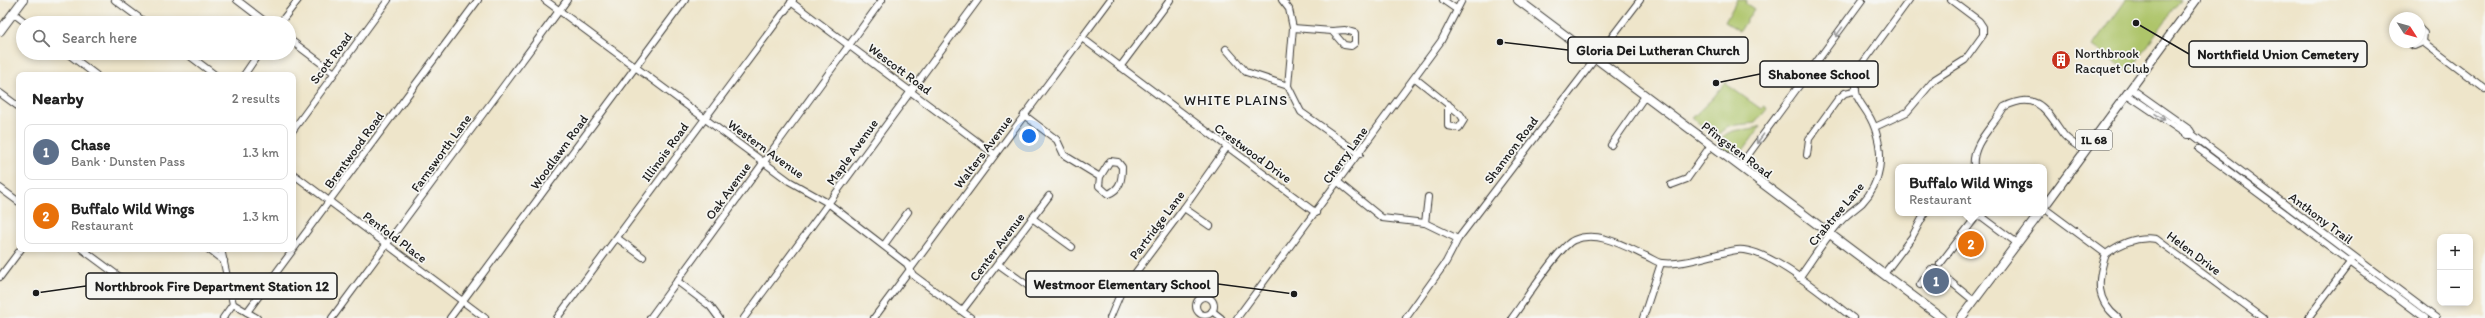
<!DOCTYPE html>
<html lang="en">
<head>
<meta charset="utf-8">
<style>
  body { margin:0; font-family:Itim,sans-serif; background:#f6f6f6; color:#222 }
  .controls { position:absolute; right:12px; bottom:12px; display:grid; overflow:hidden; border-radius:8px; box-shadow:0 2px 6px #0003 }
  .controls button { width:36px; height:36px; display:grid; place-items:center; padding:0; border:0; border-bottom:1px solid #e0e0e0; background:#fff; color:#222; font:20px sans-serif }
  .compass { position:absolute; left:2389px; top:12px; width:36px; height:36px; border-radius:50%; background:#fff; box-shadow:0 2px 6px #0003; rotate:126deg }
  .you { position:absolute; left:1029px; top:136px; width:14px; height:14px; margin:-10px; border:3px solid #fff; border-radius:50%; background:#1a73e8; box-shadow:0 0 0 6px #1a73e833 }
  .badge { display:grid; place-items:center; width:26px; height:26px; border-radius:50%; background:#0b8043; color:#fff; font-size:13px; font-weight:700 }
  .pin { position:absolute; translate:-50% -50%; border:2px solid #fff; box-shadow:0 1px 4px #0006 }
  .popup { position:absolute; left:1895px; top:164px; width:152px; height:52px; box-sizing:border-box; display:grid; place-content:center; border-radius:8px; background:#fff; filter:drop-shadow(0 1px 3px #0005); font-size:13px; white-space:nowrap; color:#767676 }
  .popup b { font-size:15px; color:#222 }
  .popup::after { content:''; position:absolute; left:50%; top:100%; margin-left:-8px; border:8px solid transparent; border-top-color:#fff }
  .list { margin:0; padding:0; list-style:none }
  h2 { display:flex; justify-content:space-between; align-items:center; height:52px; margin:0; padding:0 16px; font-size:17px }
  h2 small { font-size:13px; font-weight:400; color:#767676 }
  .list li { display:grid; grid-template-columns:26px 1fr auto; gap:12px; align-items:center; box-sizing:border-box; height:56px; margin:0 8px 8px; padding:0 8px; border:1px solid #e0e0e0; border-radius:8px }
  .list b { display:block; font-size:15px; white-space:nowrap }
  .list p { margin:0; font-size:13px; white-space:nowrap; color:#767676 }
  .list em { font-size:13px; font-style:normal; color:#767676 }
  .icon { flex:none; width:22px; height:22px; fill:none; stroke:currentColor; stroke-width:2; stroke-linecap:round; stroke-linejoin:round }
  .map { position:relative; flex:none; width:2485px; height:318px; overflow:hidden }
  .search { position:absolute; background:#fff; box-shadow:0 2px 6px #0003; left:16px; top:16px; width:280px; height:44px; display:flex; align-items:center; gap:10px; box-sizing:border-box; padding:0 14px; border-radius:22px; color:#767676; font-size:15px }
  .panel { position:absolute; background:#fff; box-shadow:0 2px 6px #0003; left:16px; top:72px; width:280px; height:180px; border-radius:8px }
  .map>svg:first-child { display:block }
  .green { fill:#aec56a; stroke:#657043 }
  .lines { fill:none; stroke-linecap:round; stroke-linejoin:round }
  .minor-casing { stroke:#3c3a36; stroke-width:8 }
  .major-casing { stroke:#3c3a36; stroke-width:10 }
  .minor { stroke:#fff; stroke-width:6 }
  .major { stroke:#fff; stroke-width:8 }
  .oneway { stroke:#999 }
  .labels { text-anchor:middle; dominant-baseline:central; stroke-width:3.5; stroke-linejoin:round; paint-order:stroke }
  .shield { fill:#f6f6f2; stroke:#5d5d5c; stroke-width:1 }
  .shield-label { font-size:12px; font-weight:bold; fill:#1c1c1c }
  .poi-label { font-size:13px; fill:#1c1c1c; stroke:#f6f6f2; text-anchor:start }
  .street-label { font-size:13px; fill:#1c1c1c; stroke:#f6f6f2 }
  .neighbourhood-label { font-size:14px; letter-spacing:1px; fill:#1c1c1c; stroke:#f6f6f2 }
  .leader { fill:none; stroke:#1c1c1c; stroke-width:1.5 }
  .callout-dot { fill:#1c1c1c; stroke:#f6f6f2; stroke-width:1.5 }
  .callout { fill:#f6f6f2; stroke:#1c1c1c; stroke-width:1.5 }
  .callout-label { font-size:14px; text-anchor:middle; font-weight:bold; fill:#1c1c1c }
</style>
</head>
<body>
<div class="map">
<svg width="2485" height="318" viewBox="0 0 2485 318">
  <rect width="100%" height="100%" fill="#f6f6f2"/>
  <filter id="ink" filterUnits="userSpaceOnUse"><feTurbulence type="fractalNoise" baseFrequency=".025" numOctaves="2"/><feDisplacementMap in="SourceGraphic" scale="8" xChannelSelector="R" yChannelSelector="G"/><feConvolveMatrix kernelMatrix="1 2 1 2 8 2 1 2 1" color-interpolation-filters="sRGB"/></filter>
  <filter id="wash" filterUnits="userSpaceOnUse"><feTurbulence type="fractalNoise" baseFrequency=".012" numOctaves="4" result="noise"/><feDisplacementMap in="SourceGraphic" scale="16" xChannelSelector="R" yChannelSelector="G"/><feGaussianBlur stdDeviation="0.9" result="paint"/><feColorMatrix in="noise" values="0 0 0 0 0 0 0 0 0 0 0 0 0 0 0 0 0 1.4 0 .05"/><feComposite in="paint" operator="in"/></filter>
  <g filter="url(#wash)">
    <rect width="100%" height="100%" fill="#eee5ca"/>
    <g class="green">
      <polygon points="1737,0 1747,0 1745,3 1754,9 1740,31 1725,22"/>
      <polygon points="2126,0 2180,0 2129,72 2093,46"/>
      <polygon points="1727,80 1726,84 1761,109 1765,106 1767,109 1755,123 1728,126 1716,136 1692,118 1713,98"/>
      <path d="M1761,126L1741,153L1721,139C1731,126 1748,132 1761,126Z"/>
      <polygon points="1720,139 1743,157 1736,158 1720,147"/>
    </g>
  </g>
  <g filter="url(#ink)">
    <g class="lines">
      <defs>
        <g id="minor">
          <polyline points="115,0 146,23"/>
          <polyline points="237,0 267,23"/>
          <polyline points="545,0 789,181 828,203 907,264 913,275 971,318"/>
          <polyline points="1282,0 1289,9 1293,28 1288,86 1301,112 1360,154"/>
          <polyline points="1443,0 1456,9"/>
          <polyline points="791,2 994,154"/>
          <polyline points="13,13 26,23"/>
          <polyline points="280,23 298,0"/>
          <polyline points="1293,28 1332,31 1344,45 1351,46 1355,43 1355,33 1345,30 1332,31"/>
          <polyline points="1082,38 1316,213"/>
          <polyline points="289,39 333,72"/>
          <polyline points="2407,42 2414,46 2423,42 2424,33 2419,28"/>
          <polyline points="2423,42 2485,89"/>
          <polyline points="1226,49 1246,72 1288,86"/>
          <polyline points="67,53 96,75"/>
          <polyline points="186,53 215,75"/>
          <polyline points="1120,67 1170,0"/>
          <polyline points="244,75 259,53"/>
          <polyline points="1415,78 1460,114 1464,120 1459,128 1448,126 1448,104"/>
          <polyline points="0,93 19,107"/>
          <polyline points="2128,95 2187,135 2193,135 2190,130 2132,89"/>
          <path d="M1024,115L1057,140L1064,155L1100,177L1099,186L1108,194C1121,189 1122,179 1122,167L1118,162L1110,161L1100,177"/>
          <polyline points="1875,127 1907,112 1935,79 1965,60 1983,35 1983,27 1979,21 1951,0"/>
          <polyline points="293,130 388,0"/>
          <polyline points="2193,135 2436,318"/>
          <polyline points="1611,145 1645,96"/>
          <polyline points="2199,149 2425,318"/>
          <polyline points="1807,155 1809,139 1838,99 1845,93 1854,91"/>
          <polyline points="1740,166 1862,0"/>
          <path d="M1974,167C1971,143 1994,126 2004,107C2037,90 2046,110 2063,134C2068,141 2078,146 2085,151"/>
          <polyline points="293,174 485,318"/>
          <polyline points="1338,182 1382,218 1425,223 1458,239"/>
          <polyline points="1671,185 1687,179 1711,145"/>
          <polyline points="0,188 19,202"/>
          <polyline points="1184,208 1210,226"/>
          <polyline points="2044,208 2106,254"/>
          <polyline points="1032,218 1072,247"/>
          <polyline points="1425,223 1428,197"/>
          <polyline points="617,238 643,257"/>
          <polyline points="884,245 908,212"/>
          <polyline points="82,249 140,292"/>
          <polyline points="208,249 224,261"/>
          <polyline points="221,249 233,304 257,318"/>
          <path d="M2106,254C2121,243 2137,236 2156,239L2263,318"/>
          <path d="M2106,254C2097,280 2095,300 2118,318"/>
          <polyline points="998,264 1038,293"/>
          <polyline points="1940,264 1976,217 1981,216 2017,243"/>
          <polyline points="1884,274 1912,237 1925,213"/>
          <polyline points="0,277 21,249"/>
          <path d="M1799,278C1813,259 1825,238 1841,221C1847,214 1855,209 1862,203C1882,182 1884,155 1875,129C1865,99 1848,105 1860,67L1909,0"/>
          <polyline points="677,281 710,306 719,318"/>
          <polyline points="1920,285 1931,269 1935,269 1974,301"/>
          <circle cx="1205" cy="306" r="9"/>
          <polyline points="962,311 1049,196"/>
          <polyline points="1212,311 1221,318"/>
          <polyline points="247,312 478,0"/>
          <polyline points="223,318 233,304"/>
          <polyline points="332,318 567,0"/>
          <polyline points="450,318 685,0"/>
          <polyline points="557,318 793,0"/>
          <polyline points="650,318 882,0"/>
          <polyline points="744,318 978,0"/>
          <polyline points="874,318 1110,0"/>
          <polyline points="1110,318 1121,292 1184,208 1227,147"/>
          <polyline points="1237,318 1441,41 1462,0"/>
          <polyline points="1406,318 1446,262 1458,239 1640,0"/>
          <path d="M1512,318C1524,302 1559,246 1574,240C1598,230 1624,246 1646,256C1651,258 1657,263 1662,263C1684,266 1715,253 1737,250C1767,246 1829,300 1853,318"/>
          <polyline points="1643,318 1661,263"/>
          <polyline points="2308,318 2352,260"/>
        </g>
        <g id="major">
          <polyline points="1518,0 1942,318"/>
          <polyline points="0,31 23,0"/>
          <polyline points="2044,207 2196,0"/>
          <polyline points="1961,318 2040,213"/>
        </g>
      </defs>
      <use href="#minor" class="minor-casing"/>
      <use href="#major" class="major-casing"/>
      <use href="#minor" class="minor"/>
      <use href="#major" class="major"/>
    </g>
    <defs><path id="oneway-shaft" d="M-6 0H5M1.5-3L5.5 0L1.5 3" fill="none" stroke-width="1.6" stroke-linecap="round" stroke-linejoin="round"/></defs>
    <g class="oneway">
      <use href="#oneway-shaft" transform="translate(1839 32) rotate(126)"/>
      <use href="#oneway-shaft" transform="translate(2160 117) rotate(34)"/>
      <use href="#oneway-shaft" transform="translate(1760 139) rotate(127)"/>
    </g>
  </g>
  <defs>
    <symbol id="building-disc" viewBox="-11 -11 22 22"><circle r="9.5" fill="#c8321e" stroke="#f6f6f2"/><path d="M-4-6H4V6H1V3H-1V6H-4ZM-2.5-4.3h1.7v1.8h-1.7ZM.8-4.3h1.7v1.8H.8ZM-2.5-1h1.7V.8h-1.7ZM.8-1h1.7V.8H.8Z" fill="#fff"/></symbol>
  </defs>
  <g fill-rule="evenodd">
    <use href="#building-disc" x="2050" y="49" width="22" height="22"/>
  </g>
  <g class="labels">
    <rect class="shield" x="2076" y="130" width="36" height="20" rx="3"/>
    <g class="shield-label">
      <text x="2094" y="140">IL 68</text>
    </g>
    <g class="poi-label">
      <text x="2075" y="53">Northbrook<tspan x="2075" dy="15">Racquet Club</tspan></text>
    </g>
    <g class="street-label">
      <text transform="translate(331 58) rotate(-53)">Scott Road</text>
      <text transform="translate(900 69) rotate(37)">Wescott Road</text>
      <text transform="translate(766 149) rotate(36)">Western Avenue</text>
      <text transform="translate(354 150) rotate(-54)">Brentwood Road</text>
      <text transform="translate(1511 150) rotate(-53)">Shannon Road</text>
      <text transform="translate(1737 150) rotate(37)">Pfingsten Road</text>
      <text transform="translate(559 152) rotate(-54)">Woodlawn Road</text>
      <text transform="translate(665 152) rotate(-54)">Illinois Road</text>
      <text transform="translate(852 152) rotate(-54)">Maple Avenue</text>
      <text transform="translate(983 152) rotate(-53)">Walters Avenue</text>
      <text transform="translate(441 153) rotate(-54)">Farnsworth Lane</text>
      <text transform="translate(1253 153) rotate(36)">Crestwood Drive</text>
      <text transform="translate(1345 155) rotate(-54)">Cherry Lane</text>
      <text transform="translate(728 191) rotate(-54)">Oak Avenue</text>
      <text transform="translate(1836 214) rotate(-50)">Crabtree Lane</text>
      <text transform="translate(2321 218) rotate(37)">Anthony Trail</text>
      <text transform="translate(1157 225) rotate(-53)">Partridge Lane</text>
      <text transform="translate(395 237) rotate(37)">Penfold Place</text>
      <text transform="translate(997 247) rotate(-53)">Center Avenue</text>
      <text transform="translate(2194 253) rotate(37)">Helen Drive</text>
    </g>
    <g class="neighbourhood-label">
      <text x="1236" y="100">WHITE PLAINS</text>
    </g>
  </g>
  <path class="leader" d="M1500 42L1568 50M2136 23L2189 54M1716 83L1760 74M1294 294L1218 284M36 293L86 286"/>
  <g class="callout-dot">
    <circle cx="1500" cy="42" r="4"/>
    <circle cx="2136" cy="23" r="4"/>
    <circle cx="1716" cy="83" r="4"/>
    <circle cx="1294" cy="294" r="4"/>
    <circle cx="36" cy="293" r="4"/>
  </g>
  <g class="callout">
    <rect x="1568" y="37" width="180" height="26" rx="4"/>
    <rect x="2189" y="41" width="178" height="26" rx="4"/>
    <rect x="1760" y="61" width="118" height="26" rx="4"/>
    <rect x="1026" y="271" width="192" height="26" rx="4"/>
    <rect x="86" y="273" width="251" height="26" rx="4"/>
  </g>
  <g class="callout-label">
    <text x="1658" y="55">Gloria Dei Lutheran Church</text>
    <text x="2278" y="59">Northfield Union Cemetery</text>
    <text x="1819" y="79">Shabonee School</text>
    <text x="1122" y="289">Westmoor Elementary School</text>
    <text x="212" y="291">Northbrook Fire Department Station 12</text>
  </g>
</svg>
<div class="controls">
<button>+</button>
<button>−</button>
</div>
<svg class="compass" viewBox="-18 -18 36 36"><path d="M0-13l5 13h-10z" fill="#e53935"/><path d="M0 13l5-13h-10z" fill="#767676"/></svg>
<div class="you"></div>
<div class="pin badge" style="left:1936px;top:281px;background:#5c6f8a">1</div>
<div class="pin badge" style="left:1971px;top:244px;background:#e8710a">2</div>
<div class="popup"><b>Buffalo Wild Wings</b>Restaurant</div>
<div class="search"><svg class="icon" aria-label="search" viewBox="0 0 24 24"><circle cx="10" cy="10" r="6"/><path d="M15 15l6 6"/></svg>Search here</div>
<section class="panel">
<h2>Nearby<small>2 results</small></h2>
<ul class="list">
<li><span class="badge" style="background:#5c6f8a">1</span><div><b>Chase</b><p>Bank · Dunsten Pass</p></div><em>1.3 km</em></li>
<li><span class="badge" style="background:#e8710a">2</span><div><b>Buffalo Wild Wings</b><p>Restaurant</p></div><em>1.3 km</em></li>
</ul>
</section>
</div>
</body>
</html>
